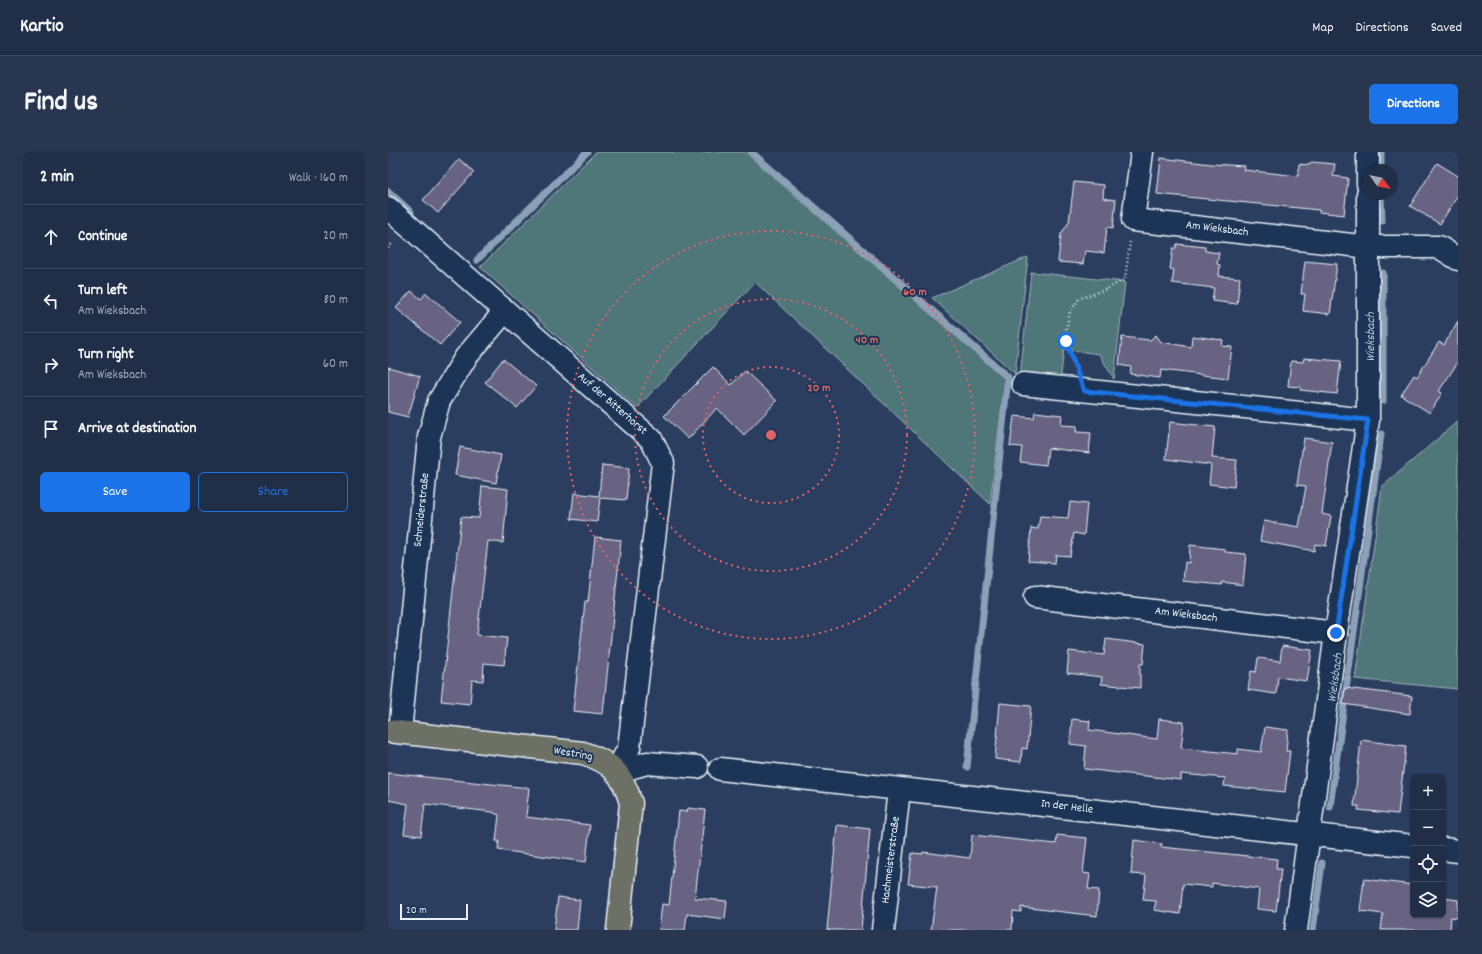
<!DOCTYPE html>
<html lang="en">
<head>
<meta charset="utf-8">
<style>
  body { margin:0; font-family:Dekko,sans-serif; background:#29364f; color:#f1f3f6 }
  .controls { position:absolute; right:12px; bottom:12px; display:grid; overflow:hidden; border-radius:6px; box-shadow:0 1px 3px #0004 }
  .controls button { width:36px; height:36px; display:grid; place-items:center; padding:0; border:0; border-bottom:1px solid #3e4a60; background:#212e48; color:#f1f3f6; font:20px sans-serif }
  .compass { position:absolute; left:974px; top:12px; width:36px; height:36px; border-radius:50%; background:#212e48; box-shadow:0 1px 3px #0004; rotate:123deg }
  .scale { position:absolute; left:12px; bottom:10px; width:68px; box-sizing:border-box; padding-left:4px; border:2px solid #e8f1f8; border-top:0; font-size:11px; line-height:14px; white-space:nowrap; color:#e8f1f8; -webkit-text-stroke:3px #1d3557; paint-order:stroke }
  .stop { position:absolute; width:12px; height:12px; margin:-9px; border:3px solid #1a73e8; border-radius:50%; background:#fff }
  .stop.end { background:#1a73e8; border-color:#fff; box-shadow:0 1px 4px #0008 }
  .list { margin:0; padding:0; list-style:none }
  h2 { display:flex; justify-content:space-between; align-items:center; height:52px; margin:0; padding:0 16px; font-size:17px }
  h2 small { font-size:13px; font-weight:400; color:#a2a8b4 }
  .list li { display:grid; grid-template-columns:26px 1fr auto; gap:12px; align-items:center; box-sizing:border-box; height:64px; padding:0 16px; border-top:1px solid #3e4a60 }
  .list b { display:block; font-size:15px; white-space:nowrap }
  .list p { margin:0; font-size:13px; white-space:nowrap; color:#a2a8b4 }
  .list em { font-size:13px; font-style:normal; color:#a2a8b4 }
  .actions { display:flex; gap:8px; padding:12px 16px }
  .actions a { flex:1; padding:9px 0; border:1px solid #1a73e8; border-radius:6px; text-align:center; font-size:14px; color:#1a73e8 }
  .actions .main { background:#1a73e8; color:#fff }
  .icon { flex:none; width:22px; height:22px; fill:none; stroke:currentColor; stroke-width:2; stroke-linecap:round; stroke-linejoin:round }
  .map { position:relative; flex:none; width:1070px; height:778px; overflow:hidden; border-radius:6px }
  header { display:flex; align-items:center; gap:24px; box-sizing:border-box; height:56px; padding:0 20px; background:#212e48; border-bottom:1px solid #3e4a60 }
  header strong { font-size:19px }
  nav { display:flex; gap:22px; margin-inline-start:auto; font-size:14px }
  .intro { display:flex; align-items:center; justify-content:space-between; box-sizing:border-box; height:96px; padding:0 24px }
  h1 { margin:0; font-size:28px }
  .button { padding:10px 18px; border-radius:6px; background:#1a73e8; color:#fff; font-size:14px; font-weight:700 }
  main { display:flex; gap:24px; padding:0 24px }
  aside { flex:1; background:#212e48; border-radius:6px; box-shadow:0 1px 3px #0004 }
  .map>svg:first-child { display:block }
  .green { fill:#507678; stroke:#9cb4b8 }
  .lines { fill:none; stroke-linecap:round; stroke-linejoin:round }
  .stream { stroke:#8ca1b8; stroke-width:7 }
  .building { fill:#686482; stroke:#e8f1f8 }
  .minor-casing { stroke:#e8f1f8; stroke-width:25 }
  .major-casing { stroke:#e8f1f8; stroke-width:25 }
  .path { stroke:#e8f1f8; stroke-width:2.5; stroke-dasharray:1 3; stroke-linecap:butt }
  .minor { stroke:#1d3557; stroke-width:22 }
  .major { stroke:#6c7065; stroke-width:22 }
  .route { stroke:#1a73e8; stroke-width:5 }
  .ring { fill:none; stroke:#db6466; stroke-width:2; stroke-dasharray:2 4 }
  .labels { text-anchor:middle; dominant-baseline:central; stroke-width:4; stroke-linejoin:round; paint-order:stroke }
  .street-label { font-size:12px; fill:#e8f1f8; stroke:#1d3557 }
  .water-label { font-size:13px; font-style:italic; fill:#b2c2d3; stroke:#1d3557 }
  .centre { fill:#db6466; stroke:#1d3557; stroke-width:2 }
  .ring-label { font-size:12px; text-anchor:middle; font-weight:bold; fill:#db6466; stroke:#1d3557; stroke-width:4; stroke-linejoin:round; paint-order:stroke }
</style>
</head>
<body>
<header>
<strong>Kartio</strong>
<nav><a>Map</a><a>Directions</a><a>Saved</a></nav>
</header>
<div class="intro"><h1>Find us</h1><a class="button">Directions</a></div>
<main>
<aside>
<h2>2 min<small>Walk · 160 m</small></h2>
<ul class="list">
<li><svg class="icon" aria-label="ahead" viewBox="0 0 24 24"><path d="M12 20V5M6 11l6-6 6 6"/></svg><div><b>Continue</b></div><em>20 m</em></li>
<li><svg class="icon" aria-label="left" viewBox="0 0 24 24"><path d="M17 20v-9H6M10 6l-5 5 5 5"/></svg><div><b>Turn left</b><p>Am Wieksbach</p></div><em>80 m</em></li>
<li><svg class="icon" aria-label="right" viewBox="0 0 24 24"><path d="M7 20v-9h11M14 6l5 5-5 5"/></svg><div><b>Turn right</b><p>Am Wieksbach</p></div><em>60 m</em></li>
<li><svg class="icon" aria-label="arrive" viewBox="0 0 24 24"><path d="M6 21V4h12l-3 4 3 4H6"/></svg><div><b>Arrive at destination</b></div></li>
</ul>
<div class="actions"><a class="main">Save</a><a>Share</a></div>
</aside>
<div class="map">
<svg width="1070" height="778" viewBox="0 0 1070 778">
  <rect width="100%" height="100%" fill="#2c3e60"/>
  <filter id="ink" filterUnits="userSpaceOnUse"><feTurbulence type="fractalNoise" baseFrequency=".025" numOctaves="2"/><feDisplacementMap in="SourceGraphic" scale="8" xChannelSelector="R" yChannelSelector="G"/><feConvolveMatrix kernelMatrix="1 2 1 2 8 2 1 2 1" color-interpolation-filters="sRGB"/></filter>
  <g filter="url(#ink)">
    <g class="green">
      <polygon points="208,0 357,0 617,227 602,352 367,130 249,256 92,115"/>
      <polygon points="640,105 627,222 544,146"/>
      <polygon points="643,120 737,130 726,227 711,202 676,197 672,230 632,225"/>
      <polygon points="1070,269 1070,537 967,527 994,335"/>
    </g>
    <g class="lines">
      <g class="stream">
        <polyline points="363,0 620,225 579,615"/>
        <polyline points="993,0 993,18"/>
        <polyline points="0,39 23,60"/>
        <polyline points="993,42 994,69"/>
        <polyline points="89,108 199,0"/>
        <polyline points="995,121 995,249"/>
        <polyline points="942,655 993,282"/>
        <polyline points="925,778 934,711"/>
      </g>
    </g>
    <g class="building">
      <polygon points="773,6 823,12 857,14 856,18 910,24 911,12 922,13 923,10 947,12 945,24 960,26 956,63 931,60 931,58 769,42"/>
      <polygon points="71,7 86,20 50,61 35,48"/>
      <polygon points="1049,11 1070,24 1070,43 1052,72 1022,54"/>
      <polygon points="686,30 716,33 715,46 728,48 725,76 719,75 716,101 697,99 695,112 670,110 673,82 681,70"/>
      <polygon points="789,92 817,95 817,99 831,101 829,112 832,113 831,124 852,126 849,152 824,149 826,136 784,131 786,118 782,117 785,96 788,96"/>
      <polygon points="917,109 949,112 942,162 915,159 917,142 913,142"/>
      <polygon points="23,139 33,147 38,141 72,170 52,193 8,156"/>
      <polygon points="1070,169 1070,210 1051,239 1054,241 1042,261 1013,243 1026,223 1029,225 1051,190 1056,193"/>
      <polygon points="768,183 773,190 803,195 804,184 835,188 834,194 844,195 840,226 773,218 772,226 742,222 743,215 731,213 734,185 762,188"/>
      <polygon points="916,206 953,209 949,242 912,238 913,235 900,234 903,209 915,210"/>
      <polygon points="115,207 148,234 129,256 97,230"/>
      <polygon points="0,215 32,224 20,265 0,260"/>
      <polygon points="325,215 343,233 357,219 389,249 356,283 329,256 300,287 276,264"/>
      <polygon points="647,260 674,263 673,273 689,274 688,280 703,281 701,301 660,296 658,313 632,310 634,295 622,294 626,264 646,266"/>
      <polygon points="782,270 827,275 824,306 849,308 846,335 821,332 823,313 778,307"/>
      <polygon points="916,286 944,290 934,362 943,364 938,394 927,392 926,399 872,389 876,369 911,375 918,334 909,333"/>
      <polygon points="72,295 113,303 108,331 67,323"/>
      <polygon points="214,313 241,316 238,348 212,346 209,370 183,367 186,341 211,344"/>
      <polygon points="94,334 120,337 115,391 100,389 89,483 119,486 116,513 96,511 95,529 84,528 82,552 53,549 73,365 91,366"/>
      <polygon points="682,350 699,352 696,383 686,381 682,404 668,403 667,411 640,409 643,376 650,377 652,364 680,366"/>
      <polygon points="207,385 233,388 215,562 185,559 197,450 200,450"/>
      <polygon points="802,393 837,397 837,400 858,402 855,433 834,430 834,433 795,429 797,410 801,411"/>
      <polygon points="718,487 757,492 755,512 752,512 752,536 713,532 714,525 679,521 681,499 716,503"/>
      <polygon points="894,494 924,498 919,529 890,525 888,542 860,538 863,519 868,520 870,506 892,509"/>
      <polygon points="957,536 1024,544 1022,562 955,552"/>
      <polygon points="612,551 643,554 639,597 634,596 633,610 607,607"/>
      <polygon points="684,567 702,569 701,578 769,587 771,567 796,570 793,596 850,602 850,597 873,600 877,575 900,578 898,599 902,599 897,640 836,634 837,626 793,622 793,628 696,617 698,594 682,592"/>
      <polygon points="973,588 1018,594 1010,662 970,658 971,654 966,654"/>
      <polygon points="0,621 141,636 138,665 202,673 198,710 110,698 111,689 108,689 111,663 104,660 37,652 33,684 16,682 20,652 0,648"/>
      <polygon points="300,656 317,658 307,746 339,749 337,767 299,762 297,778 271,778 274,752 281,753 291,659 299,660"/>
      <polygon points="449,673 482,677 473,778 439,778"/>
      <polygon points="584,683 668,692 669,683 699,686 695,721 702,722 700,737 711,738 709,764 633,755 633,760 625,759 624,778 543,778 549,735 520,732 524,701 535,702 535,700 582,706"/>
      <polygon points="746,688 774,692 773,695 889,707 888,717 893,717 888,759 869,757 871,737 824,731 824,735 795,732 792,762 766,758 768,749 755,748 758,723 743,722"/>
      <polygon points="976,727 1025,733 1025,763 1055,763 1055,746 1070,748 1070,766 1063,765 1062,778 993,778 995,762 972,759"/>
      <polygon points="170,745 192,748 189,778 166,778"/>
    </g>
    <g class="lines">
      <defs>
        <g id="minor">
          <polyline points="754,0 745,68 981,95 1051,95 1070,107"/>
          <polyline points="980,0 980,32"/>
          <polyline points="0,56 263,287 275,311 241,596 228,620"/>
          <polyline points="635,232 980,268"/>
          <polyline points="647,445 948,481"/>
          <polyline points="12,580 41,285 51,249 78,205 117,159"/>
          <polyline points="332,617 1025,694"/>
          <polyline points="228,620 259,611 309,615"/>
          <polyline points="1055,697 1070,699"/>
          <polyline points="495,778 511,638"/>
          <polyline points="908,778 948,481 980,268 980,42"/>
        </g>
        <path id="major" d="M0,579L195,601C225,611 234,621 243,651L230,778"/>
      </defs>
      <use href="#minor" class="minor-casing"/>
      <use href="#major" class="major-casing"/>
      <g class="path">
        <polyline points="0,96 5,91"/>
        <polyline points="688,215 677,182 682,160 691,147 719,137 737,127 742,90"/>
      </g>
      <use href="#minor" class="minor"/>
      <use href="#major" class="major"/>
    </g>
  </g>
  <g class="lines" filter="url(#ink)">
    <polyline class="route" points="678,189 696,239 980,268 948,481"/>
  </g>
  <g class="ring">
    <circle cx="383" cy="283" r="68"/>
    <circle cx="383" cy="283" r="136"/>
    <circle cx="383" cy="283" r="204"/>
  </g>
  <g class="labels">
    <g class="street-label">
      <text transform="translate(829 77) rotate(7)">Am Wieksbach</text>
      <text transform="translate(224 252) rotate(41)">Auf der Bitterhorst</text>
      <text transform="translate(34 358) rotate(-84)">Schneiderstraße</text>
      <text transform="translate(798 463) rotate(7)">Am Wieksbach</text>
      <text transform="translate(185 602) rotate(10)">Westring</text>
      <text transform="translate(679 655) rotate(7)">In der Helle</text>
      <text transform="translate(503 708) rotate(-83)">Hachmeisterstraße</text>
    </g>
    <g class="water-label">
      <text transform="translate(983 185) rotate(-90)">Wieksbach</text>
      <text transform="translate(948 526) rotate(-82)">Wieksbach</text>
    </g>
  </g>
  <circle cx="383" cy="283" r="6" class="centre"/>
  <g class="ring-label">
    <text x="527" y="143">60 m</text>
    <text x="479" y="191">40 m</text>
    <text x="431" y="239">20 m</text>
  </g>
</svg>
<div class="controls">
<button>+</button>
<button>−</button>
<button><svg class="icon" aria-label="locate" viewBox="0 0 24 24"><circle cx="12" cy="12" r="6"/><path d="M12 2v4M12 18v4M2 12h4M18 12h4"/></svg></button>
<button><svg class="icon" aria-label="layers" viewBox="0 0 24 24"><path d="M12 4l9 5-9 5-9-5zM3 14l9 5 9-5"/></svg></button>
</div>
<svg class="compass" viewBox="-18 -18 36 36"><path d="M0-13l5 13h-10z" fill="#e53935"/><path d="M0 13l5-13h-10z" fill="#a2a8b4"/></svg>
<div class="scale">20 m</div>
<div class="stop" style="left:678px;top:189px"></div>
<div class="stop end" style="left:948px;top:481px"></div>
</div>
</main>
</body>
</html>
